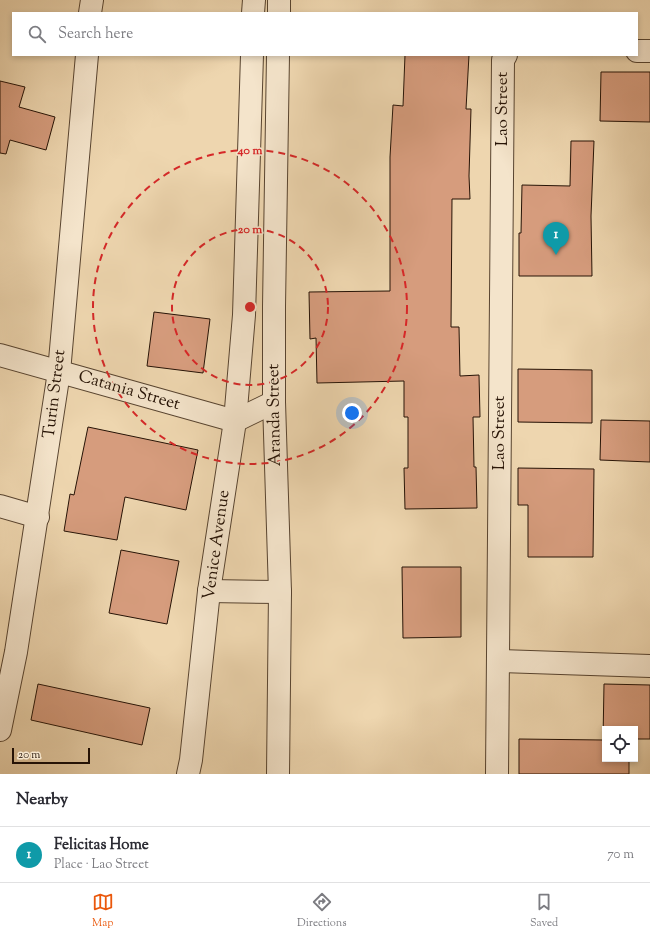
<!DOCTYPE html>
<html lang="en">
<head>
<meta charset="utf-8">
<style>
  body { margin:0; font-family:"Sorts Mill Goudy",serif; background:#f7f7f7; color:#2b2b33 }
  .controls { position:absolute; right:12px; bottom:12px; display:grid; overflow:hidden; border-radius:0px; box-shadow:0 2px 6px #0003 }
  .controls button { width:36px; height:36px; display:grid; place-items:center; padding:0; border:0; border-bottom:1px solid #e1e1e2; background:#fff; color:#2b2b33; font:20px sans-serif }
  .scale { position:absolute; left:12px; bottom:10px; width:78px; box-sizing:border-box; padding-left:4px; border:2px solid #261306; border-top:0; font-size:11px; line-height:14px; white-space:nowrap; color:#261306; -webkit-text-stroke:3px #f4e4cb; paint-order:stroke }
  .you { position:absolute; left:352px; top:413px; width:14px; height:14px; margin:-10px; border:3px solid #fff; border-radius:50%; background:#1a73e8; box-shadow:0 0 0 6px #1a73e833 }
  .badge { display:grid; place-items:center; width:26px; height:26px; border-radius:50%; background:#ea580c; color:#fff; font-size:13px; font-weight:700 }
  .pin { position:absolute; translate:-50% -33px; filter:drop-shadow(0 1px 2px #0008) }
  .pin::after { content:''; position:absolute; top:21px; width:14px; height:12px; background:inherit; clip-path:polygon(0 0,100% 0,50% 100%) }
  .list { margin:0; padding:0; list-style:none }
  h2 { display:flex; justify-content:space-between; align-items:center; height:52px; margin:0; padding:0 16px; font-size:17px }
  h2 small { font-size:13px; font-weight:400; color:#7c7c81 }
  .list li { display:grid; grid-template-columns:26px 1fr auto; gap:12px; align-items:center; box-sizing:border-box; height:56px; padding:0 16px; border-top:1px solid #e1e1e2 }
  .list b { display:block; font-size:15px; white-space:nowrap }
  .list p { margin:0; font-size:13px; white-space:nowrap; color:#7c7c81 }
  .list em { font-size:13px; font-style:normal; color:#7c7c81 }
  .icon { flex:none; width:22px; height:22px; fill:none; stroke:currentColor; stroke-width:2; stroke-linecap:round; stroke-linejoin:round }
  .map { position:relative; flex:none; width:650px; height:774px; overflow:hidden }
  .search { position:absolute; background:#fff; box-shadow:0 2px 6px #0003; left:12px; right:12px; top:12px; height:44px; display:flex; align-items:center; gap:10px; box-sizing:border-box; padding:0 14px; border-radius:0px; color:#7c7c81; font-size:15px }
  .sheet { height:108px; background:#fff }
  nav { display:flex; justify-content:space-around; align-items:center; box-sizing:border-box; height:56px; border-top:1px solid #e1e1e2; background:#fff; font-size:11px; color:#7c7c81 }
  nav a { display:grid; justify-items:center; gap:2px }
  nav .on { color:#ea580c }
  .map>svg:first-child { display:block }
  .building { fill:#d69c7d; stroke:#261306 }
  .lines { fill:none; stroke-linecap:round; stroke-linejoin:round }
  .street-casing { stroke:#584430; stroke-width:24 }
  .street { stroke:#f4e4cb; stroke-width:22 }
  .ring { fill:none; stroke:#d62828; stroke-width:2; stroke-dasharray:7 5 }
  .labels { text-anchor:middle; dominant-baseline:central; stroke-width:3; stroke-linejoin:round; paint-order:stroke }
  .street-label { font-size:17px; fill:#261306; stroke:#f4e4cb }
  .centre { fill:#d62828; stroke:#f4e4cb; stroke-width:2 }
  .ring-label { font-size:12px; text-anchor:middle; font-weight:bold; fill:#d62828; stroke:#f4e4cb; stroke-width:3; stroke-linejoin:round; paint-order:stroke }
</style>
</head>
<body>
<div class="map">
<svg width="650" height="774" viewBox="0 0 650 774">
  <rect width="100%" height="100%" fill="#eed6af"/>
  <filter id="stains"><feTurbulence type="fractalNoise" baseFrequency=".005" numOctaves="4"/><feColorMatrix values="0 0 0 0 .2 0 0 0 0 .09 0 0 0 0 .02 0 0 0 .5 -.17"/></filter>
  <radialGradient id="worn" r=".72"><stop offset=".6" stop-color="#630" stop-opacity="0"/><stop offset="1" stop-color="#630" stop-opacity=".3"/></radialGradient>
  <g class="building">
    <polygon points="405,55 469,55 466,109 471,109 469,176 470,199 452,199 451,327 459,327 460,376 479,375 480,417 473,417 474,467 476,467 477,508 405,509 404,468 408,468 408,417 404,417 404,381 317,383 316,338 310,339 309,292 390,291 390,157 393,105 403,106"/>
    <polygon points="601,72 650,72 650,122 600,121"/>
    <polygon points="0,81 25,87 19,107 55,117 46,150 10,140 6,154 0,153"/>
    <polygon points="571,141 594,141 591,216 592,276 519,276 519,233 521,233 522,185 570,186"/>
    <polygon points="154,312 210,319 203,373 147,366"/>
    <polygon points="518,369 592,370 592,423 518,422"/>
    <polygon points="601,420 650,421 650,462 600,460"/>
    <polygon points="88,427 198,450 186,510 125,497 117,540 64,531 70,494 74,495"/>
    <polygon points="518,468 594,469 593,557 528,557 528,505 518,505"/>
    <polygon points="121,550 179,561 167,624 109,613"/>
    <polygon points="402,567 461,567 461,637 403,638"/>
    <polygon points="38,684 150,708 142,745 31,720"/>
    <polygon points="604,684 650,685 650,739 635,739 635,729 605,729 605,759 629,759 629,774 519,774 519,739 603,740"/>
  </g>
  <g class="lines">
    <defs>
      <g id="street">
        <polyline points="90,13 92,0"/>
        <polyline points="253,13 254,0"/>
        <polyline points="279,13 279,0"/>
        <polyline points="637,51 650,51"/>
        <polyline points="0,355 235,421"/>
        <polyline points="235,421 274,402"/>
        <polyline points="0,506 38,517"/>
        <polyline points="209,591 280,592"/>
        <polyline points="498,661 650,666"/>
        <polyline points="0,730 16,652 59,372 87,55"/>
        <polyline points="188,774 191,760 209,591 235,421 244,315 252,55"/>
        <polyline points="278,774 280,592 274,402 274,306 278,55"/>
        <polyline points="497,774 503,60 506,55"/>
      </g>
    </defs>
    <use href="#street" class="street-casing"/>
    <use href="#street" class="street"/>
  </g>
  <g class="ring">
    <circle cx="250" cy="307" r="78"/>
    <circle cx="250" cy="307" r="157"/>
  </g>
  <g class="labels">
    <g class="street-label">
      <text transform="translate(503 109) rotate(-90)">Lao Street</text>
      <text transform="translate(129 391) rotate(16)">Catania Street</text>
      <text transform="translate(55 394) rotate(-83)">Turin Street</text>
      <text transform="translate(275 415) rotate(-91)">Aranda Street</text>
      <text transform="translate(500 433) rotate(-90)">Lao Street</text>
      <text transform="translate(217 545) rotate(-82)">Venice Avenue</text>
    </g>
  </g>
  <circle cx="250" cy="307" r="6" class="centre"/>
  <g class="ring-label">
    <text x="250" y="154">40 m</text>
    <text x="250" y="233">20 m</text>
  </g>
  <rect width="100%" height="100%" filter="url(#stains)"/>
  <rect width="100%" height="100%" fill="url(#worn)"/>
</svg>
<div class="controls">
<button><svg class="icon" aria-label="locate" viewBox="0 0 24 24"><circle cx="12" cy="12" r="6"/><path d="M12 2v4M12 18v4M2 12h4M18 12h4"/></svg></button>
</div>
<div class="scale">20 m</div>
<div class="you"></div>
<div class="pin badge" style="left:556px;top:255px;background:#0f9aa8">1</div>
<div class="search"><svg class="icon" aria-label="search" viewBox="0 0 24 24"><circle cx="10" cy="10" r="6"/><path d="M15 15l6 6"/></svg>Search here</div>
</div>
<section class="sheet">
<h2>Nearby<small></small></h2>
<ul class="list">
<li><span class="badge" style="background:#0f9aa8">1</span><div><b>Felicitas Home</b><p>Place · Lao Street</p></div><em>70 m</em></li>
</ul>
</section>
<nav>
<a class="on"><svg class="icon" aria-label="map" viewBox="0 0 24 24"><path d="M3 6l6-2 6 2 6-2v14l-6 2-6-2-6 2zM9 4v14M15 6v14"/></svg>Map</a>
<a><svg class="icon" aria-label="directions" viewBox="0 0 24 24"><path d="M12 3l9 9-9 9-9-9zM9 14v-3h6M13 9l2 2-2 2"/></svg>Directions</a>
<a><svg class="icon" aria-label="saved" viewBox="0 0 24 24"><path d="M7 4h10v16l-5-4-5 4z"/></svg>Saved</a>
</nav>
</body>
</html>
